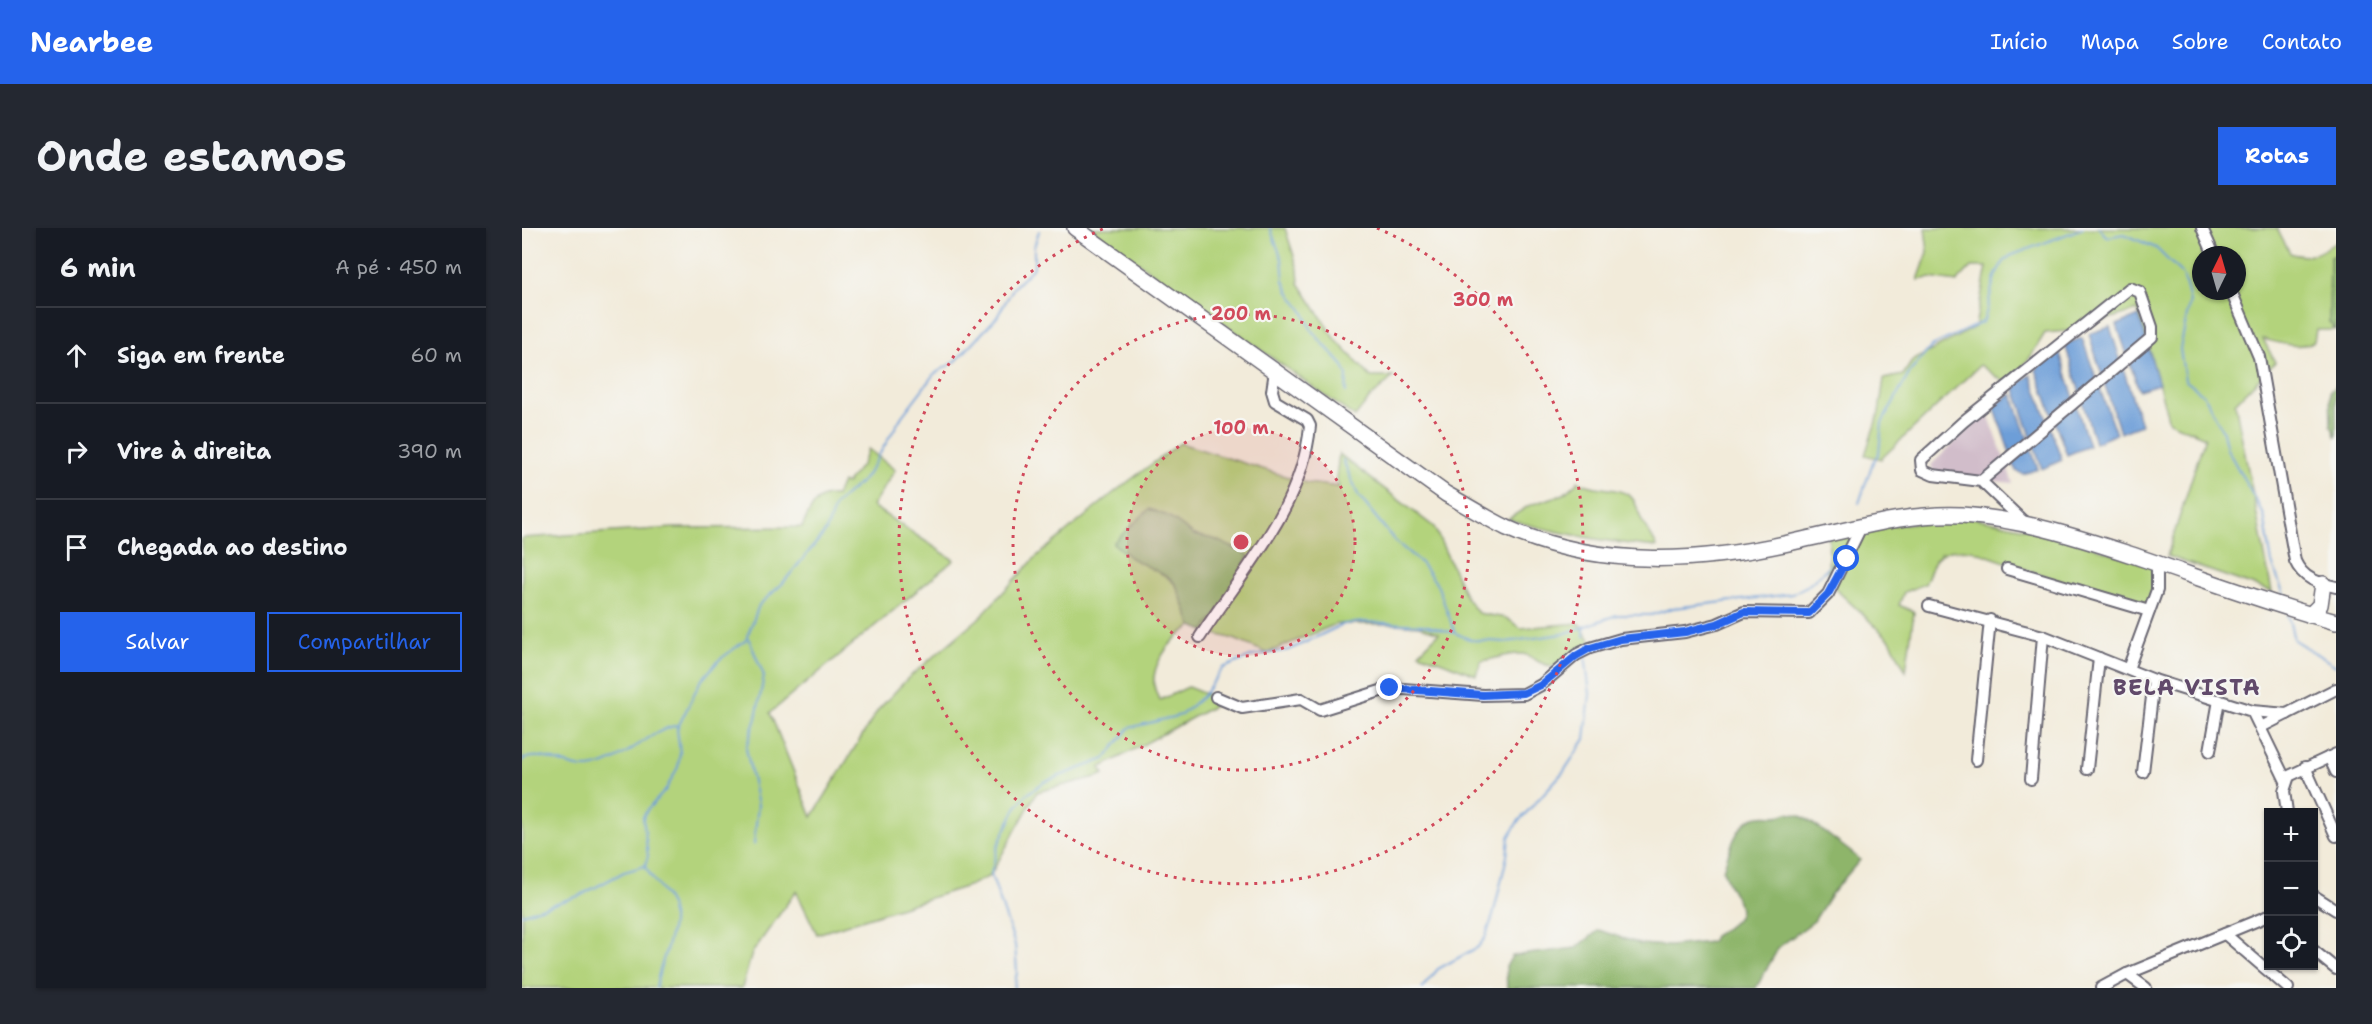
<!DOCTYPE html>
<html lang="pt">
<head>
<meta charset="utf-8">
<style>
  body { margin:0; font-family:"Shantell Sans",sans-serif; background:#242831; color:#f1f3f6 }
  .controls { position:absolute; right:18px; bottom:18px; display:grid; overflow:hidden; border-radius:0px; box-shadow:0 2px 4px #0004 }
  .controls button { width:54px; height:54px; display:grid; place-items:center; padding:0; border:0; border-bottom:2px solid #363941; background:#171b24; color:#f1f3f6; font:30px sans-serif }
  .compass { position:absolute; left:1670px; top:18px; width:54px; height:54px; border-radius:50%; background:#171b24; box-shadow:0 2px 4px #0004; rotate:5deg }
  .stop { position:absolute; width:18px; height:18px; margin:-14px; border:4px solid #2563eb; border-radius:50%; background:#fff }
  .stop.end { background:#2563eb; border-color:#fff; box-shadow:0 2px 6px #0008 }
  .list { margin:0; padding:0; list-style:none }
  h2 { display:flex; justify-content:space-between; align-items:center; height:78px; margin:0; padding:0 24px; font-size:26px }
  h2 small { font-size:20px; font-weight:400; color:#9ea1a6 }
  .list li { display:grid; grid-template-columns:39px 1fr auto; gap:18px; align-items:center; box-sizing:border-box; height:96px; padding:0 24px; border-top:2px solid #363941 }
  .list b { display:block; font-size:22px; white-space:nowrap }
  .list em { font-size:20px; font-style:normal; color:#9ea1a6 }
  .actions { display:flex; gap:12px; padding:18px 24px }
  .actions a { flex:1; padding:14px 0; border:2px solid #2563eb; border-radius:0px; text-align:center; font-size:21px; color:#2563eb }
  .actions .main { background:#2563eb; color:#fff }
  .icon { flex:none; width:33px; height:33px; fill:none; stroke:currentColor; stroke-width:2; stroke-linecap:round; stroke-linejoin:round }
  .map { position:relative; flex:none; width:1814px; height:760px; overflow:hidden; border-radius:0px }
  header { display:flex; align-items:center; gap:36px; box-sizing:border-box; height:84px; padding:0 30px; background:#2563eb; color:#fff }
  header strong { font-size:28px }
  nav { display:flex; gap:33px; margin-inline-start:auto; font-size:21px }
  .intro { display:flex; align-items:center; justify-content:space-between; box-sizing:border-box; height:144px; padding:0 36px }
  h1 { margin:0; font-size:42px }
  .button { padding:15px 27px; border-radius:0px; background:#2563eb; color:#fff; font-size:21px; font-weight:700 }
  main { display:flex; gap:36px; padding:0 36px }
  aside { flex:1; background:#171b24; border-radius:0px; box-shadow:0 2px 4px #0004 }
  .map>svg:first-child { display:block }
  .industrial { fill:#d1bdca }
  .green { fill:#b3d37b; stroke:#6a7a5b; stroke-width:1.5; fill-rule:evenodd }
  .forest { fill:#8eb56b; stroke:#586c53; stroke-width:1.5 }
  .water { fill:#6d9ed8; stroke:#48608a; stroke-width:1.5 }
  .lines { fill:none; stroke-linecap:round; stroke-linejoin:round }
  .stream { stroke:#6d9ed8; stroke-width:2 }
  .minor-casing { stroke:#6b6873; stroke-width:14 }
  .highway-casing { stroke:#6b6873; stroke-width:18 }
  .minor { stroke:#fff; stroke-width:10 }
  .highway { stroke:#fff; stroke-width:15 }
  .route { stroke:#2563eb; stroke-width:8 }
  .ring { fill:none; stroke:#d1495b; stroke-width:3; stroke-dasharray:3 6 }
  .labels { text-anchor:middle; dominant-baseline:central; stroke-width:4.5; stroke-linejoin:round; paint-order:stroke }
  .district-label { font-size:22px; font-weight:bold; letter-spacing:1.5px; fill:#614a6b; stroke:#f6f6f2 }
  .centre { fill:#d1495b; stroke:#f6f6f2; stroke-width:3 }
  .ring-label { font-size:18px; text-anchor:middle; font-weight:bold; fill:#d1495b; stroke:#f6f6f2; stroke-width:4.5; stroke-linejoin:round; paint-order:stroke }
</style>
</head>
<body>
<header>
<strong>Nearbee</strong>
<nav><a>Início</a><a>Mapa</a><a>Sobre</a><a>Contato</a></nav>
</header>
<div class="intro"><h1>Onde estamos</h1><a class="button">Rotas</a></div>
<main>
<aside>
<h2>6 min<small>A pé · 450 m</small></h2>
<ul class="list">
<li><svg class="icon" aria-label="ahead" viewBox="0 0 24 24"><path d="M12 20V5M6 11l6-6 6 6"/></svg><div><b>Siga em frente</b></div><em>60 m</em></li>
<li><svg class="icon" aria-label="right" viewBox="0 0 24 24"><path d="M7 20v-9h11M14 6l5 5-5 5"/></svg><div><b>Vire à direita</b></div><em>390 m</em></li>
<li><svg class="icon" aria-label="arrive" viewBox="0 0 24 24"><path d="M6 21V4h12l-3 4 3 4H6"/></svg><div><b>Chegada ao destino</b></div></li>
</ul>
<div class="actions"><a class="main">Salvar</a><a>Compartilhar</a></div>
</aside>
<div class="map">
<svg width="1814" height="760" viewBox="0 0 1814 760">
  <rect width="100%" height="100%" fill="#f6f6f2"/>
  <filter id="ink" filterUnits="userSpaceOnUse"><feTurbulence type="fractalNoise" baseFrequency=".0167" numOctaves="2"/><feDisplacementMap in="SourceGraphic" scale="12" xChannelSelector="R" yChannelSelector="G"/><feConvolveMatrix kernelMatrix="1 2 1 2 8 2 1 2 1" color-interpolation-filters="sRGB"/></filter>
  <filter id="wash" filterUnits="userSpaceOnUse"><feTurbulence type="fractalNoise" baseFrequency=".008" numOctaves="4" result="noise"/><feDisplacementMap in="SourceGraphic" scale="24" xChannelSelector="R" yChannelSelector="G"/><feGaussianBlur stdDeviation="1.35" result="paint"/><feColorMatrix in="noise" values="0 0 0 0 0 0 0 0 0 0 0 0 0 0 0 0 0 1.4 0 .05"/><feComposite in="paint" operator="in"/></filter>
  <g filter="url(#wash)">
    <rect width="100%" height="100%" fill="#f2ebda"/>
    <polygon class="industrial" points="1465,183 1491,255 1413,247 1409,237"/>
    <g class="green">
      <polygon points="568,0 763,0 776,41 777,55 814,112 849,149 871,149 847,171 833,189"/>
      <path d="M1403,0H1755L1768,25C1786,32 1798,25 1814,14V27L1808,29L1811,100L1814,102H1794L1792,113C1778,122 1757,115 1741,111L1753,134L1713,175L1750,364L1645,328L1683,209L1647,194L1616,82L1546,103L1523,105L1507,131L1485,156L1458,137L1359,231L1343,227L1357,184L1362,151L1381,147L1390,133L1453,99L1465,39H1449L1435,54L1407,50L1396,52L1406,24ZM1679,27H1715V63H1679Z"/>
      <path d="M658,215L785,255L817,259L814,251L817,226L912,299L944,369L956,385L984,390L999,400L1057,395L1069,413C1054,426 1039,446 1017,434C1010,430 1005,425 996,426C983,426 972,432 959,433L954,447L897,425L917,405L897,398L874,396H814L745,425L712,411L682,403L722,323L672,307L646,288L640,345L654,357L670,398C646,412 620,446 638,472L666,459L701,473L578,540L582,546L578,548L515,564L468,648L449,657L295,706L274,663L230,725L220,760H0V310L152,300L280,299C289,281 292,266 314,268L320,254L324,256L340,236L346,221L373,242L350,278L432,332L248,485L290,589L356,482L385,451L456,391L515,328L595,262Z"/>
      <path d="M1056,253C1070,261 1082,259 1097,263C1117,268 1113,281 1121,295C1126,303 1131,310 1135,319C1084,314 1036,306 986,291L1008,277L1042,266Z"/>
      <polygon points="1447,289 1524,304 1630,338 1632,357 1625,377 1529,350 1449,322 1430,322 1420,325 1413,332 1403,356 1382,364 1377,377 1392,384 1384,443 1368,412 1306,354 1307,304"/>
    </g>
    <g class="forest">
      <polygon points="1814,27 1814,102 1807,94 1808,29"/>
      <polygon points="1814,158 1814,210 1809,197 1808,163"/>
      <polygon points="627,281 646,288 672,307 692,311 727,327 696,385 682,403 670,398 654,357 648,350 609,330 591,315"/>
      <path d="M1265,585C1270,586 1275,586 1279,588C1287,592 1335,628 1338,632L1309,666L1292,693L1257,719L1234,760H985L984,739L990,728L1054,720L1077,702L1118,716L1147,718L1189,714L1192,708C1237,682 1212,677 1201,642C1207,624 1215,591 1237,588C1248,586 1254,591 1265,585Z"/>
    </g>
    <g class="water">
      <polygon points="1617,88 1637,156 1617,162 1595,97"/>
      <polygon points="1588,99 1619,197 1598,205 1567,106"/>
      <polygon points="1560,110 1594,206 1573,215 1543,116"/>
      <polygon points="1536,119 1567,218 1545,227 1514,142"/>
      <polygon points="1509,147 1540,232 1520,241 1492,158"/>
      <polygon points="1490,166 1516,241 1501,246 1494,243 1472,178"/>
    </g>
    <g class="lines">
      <g class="stream">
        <polyline points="748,0 760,31 762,53 767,64 781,83 790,103 821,138 825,148 824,164"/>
        <polyline points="1577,0 1585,9 1602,6 1634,20 1661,47 1668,73 1658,121 1663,152 1682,167 1701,204 1705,221 1742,287 1750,335 1764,372"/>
        <polyline points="821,232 836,267 873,313 899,335 915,356 933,405"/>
        <path d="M1337,275L1351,234L1357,225L1360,195L1388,144L1410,118L1461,94C1471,71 1466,46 1488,28L1561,0"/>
        <polyline points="1766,387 1772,412 1814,438"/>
        <polyline points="1062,398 1062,409"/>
        <polyline points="226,409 242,448 234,490 224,520 236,577 232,616"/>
        <path d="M0,532C24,520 47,545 73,539C104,532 126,503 156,497"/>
        <polyline points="0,686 57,668 102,644 123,638"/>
        <path d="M134,760C136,738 157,699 148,677C142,663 130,652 123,638L126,628L121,589L126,581L143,563L156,539L158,524L155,501L178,454L197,432L224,412L237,377L260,356L304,303L313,277L344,249L380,188L412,146L434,133L475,89L492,59L512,39V19L517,3"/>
        <polyline points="492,760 495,744 493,717 469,646 476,617 494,580 504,567 522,554 583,531 607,500 659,487 681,468 701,440 731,428 767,422 822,396 844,394 902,397 933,405 949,412 984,414 1041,406 1095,387 1129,387 1151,380 1270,366 1288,356 1314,332"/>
        <polyline points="900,760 916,741 956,719 963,710 971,688 985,628 987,609 995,595 1042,543 1063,511 1068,466 1063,427"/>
      </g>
    </g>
  </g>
  <g filter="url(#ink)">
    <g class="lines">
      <defs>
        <g id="minor">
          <polyline points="1680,0 1692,27"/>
          <path d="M1709,63L1737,129L1773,333C1781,351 1796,355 1814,359"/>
          <polyline points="1459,253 1630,109 1630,99 1618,64 1608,60 1442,193 1399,232 1400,242 1411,247 1459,253 1503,295"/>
          <polyline points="1485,341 1627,383"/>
          <polyline points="1407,378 1521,408 1632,452 1730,483 1764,553"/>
          <path d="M678,409C720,344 781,278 788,198L785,192L753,173L750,163L753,143"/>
          <polyline points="1606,441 1635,362 1635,336"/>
          <polyline points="694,469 720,480 779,471 798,482 868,460 961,467 1002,466 1019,457 1054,427 1068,420 1099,411 1163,404 1195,396 1222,384 1287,385 1306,366 1339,299"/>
          <polyline points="1730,483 1765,486"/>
          <polyline points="1739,499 1814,461"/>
          <polyline points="1688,523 1697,472"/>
          <polyline points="1807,529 1814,544"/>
          <polyline points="1454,532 1468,392"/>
          <polyline points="1783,539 1814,608"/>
          <polyline points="1565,541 1577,430"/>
          <polyline points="1621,544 1632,452"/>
          <polyline points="1509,551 1521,408"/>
          <polyline points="1765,584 1762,563 1767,548 1814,526"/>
          <polyline points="1792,668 1814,682"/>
          <polyline points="1703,706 1766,760"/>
          <polyline points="1792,723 1814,741"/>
          <polyline points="1605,746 1624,760"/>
          <polyline points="1579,760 1605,746 1746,688"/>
        </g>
        <g id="highway">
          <path d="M553,0L924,266C944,277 964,290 985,300C1079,342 1182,335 1280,312C1332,301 1386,284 1440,287C1498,291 1552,308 1607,326C1676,349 1744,375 1814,394"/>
          <polyline points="1788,387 1798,377 1801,356"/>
        </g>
      </defs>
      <use href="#minor" class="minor-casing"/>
      <use href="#highway" class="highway-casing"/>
      <use href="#minor" class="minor"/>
      <use href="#highway" class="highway"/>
    </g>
  </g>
  <g class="lines" filter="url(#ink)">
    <polyline class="route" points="868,460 961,467 1002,465 1019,457 1054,428 1068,420 1099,411 1163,404 1195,396 1222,384 1287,385 1306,366 1325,331"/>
  </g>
  <circle cx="719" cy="314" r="114" fill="#d1495b" fill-opacity=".12"/>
  <g class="ring">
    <circle cx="719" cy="314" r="114"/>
    <circle cx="719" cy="314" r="228"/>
    <path d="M855 0A342 342 0 1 1 583 0"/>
  </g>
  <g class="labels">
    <g class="district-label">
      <text x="1665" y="459">BELA VISTA</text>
    </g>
  </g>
  <circle cx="719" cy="314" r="9" class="centre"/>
  <g class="ring-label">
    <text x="961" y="78">300 m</text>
    <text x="719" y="92">200 m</text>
    <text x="719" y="206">100 m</text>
  </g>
</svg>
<div class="controls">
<button>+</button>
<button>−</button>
<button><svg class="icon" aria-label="locate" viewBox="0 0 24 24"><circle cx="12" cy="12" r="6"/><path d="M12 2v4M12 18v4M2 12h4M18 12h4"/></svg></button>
</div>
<svg class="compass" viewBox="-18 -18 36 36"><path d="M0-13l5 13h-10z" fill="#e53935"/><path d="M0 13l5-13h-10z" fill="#9ea1a6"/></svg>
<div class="stop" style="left:1325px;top:331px"></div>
<div class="stop end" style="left:868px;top:460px"></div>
</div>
</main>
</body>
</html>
